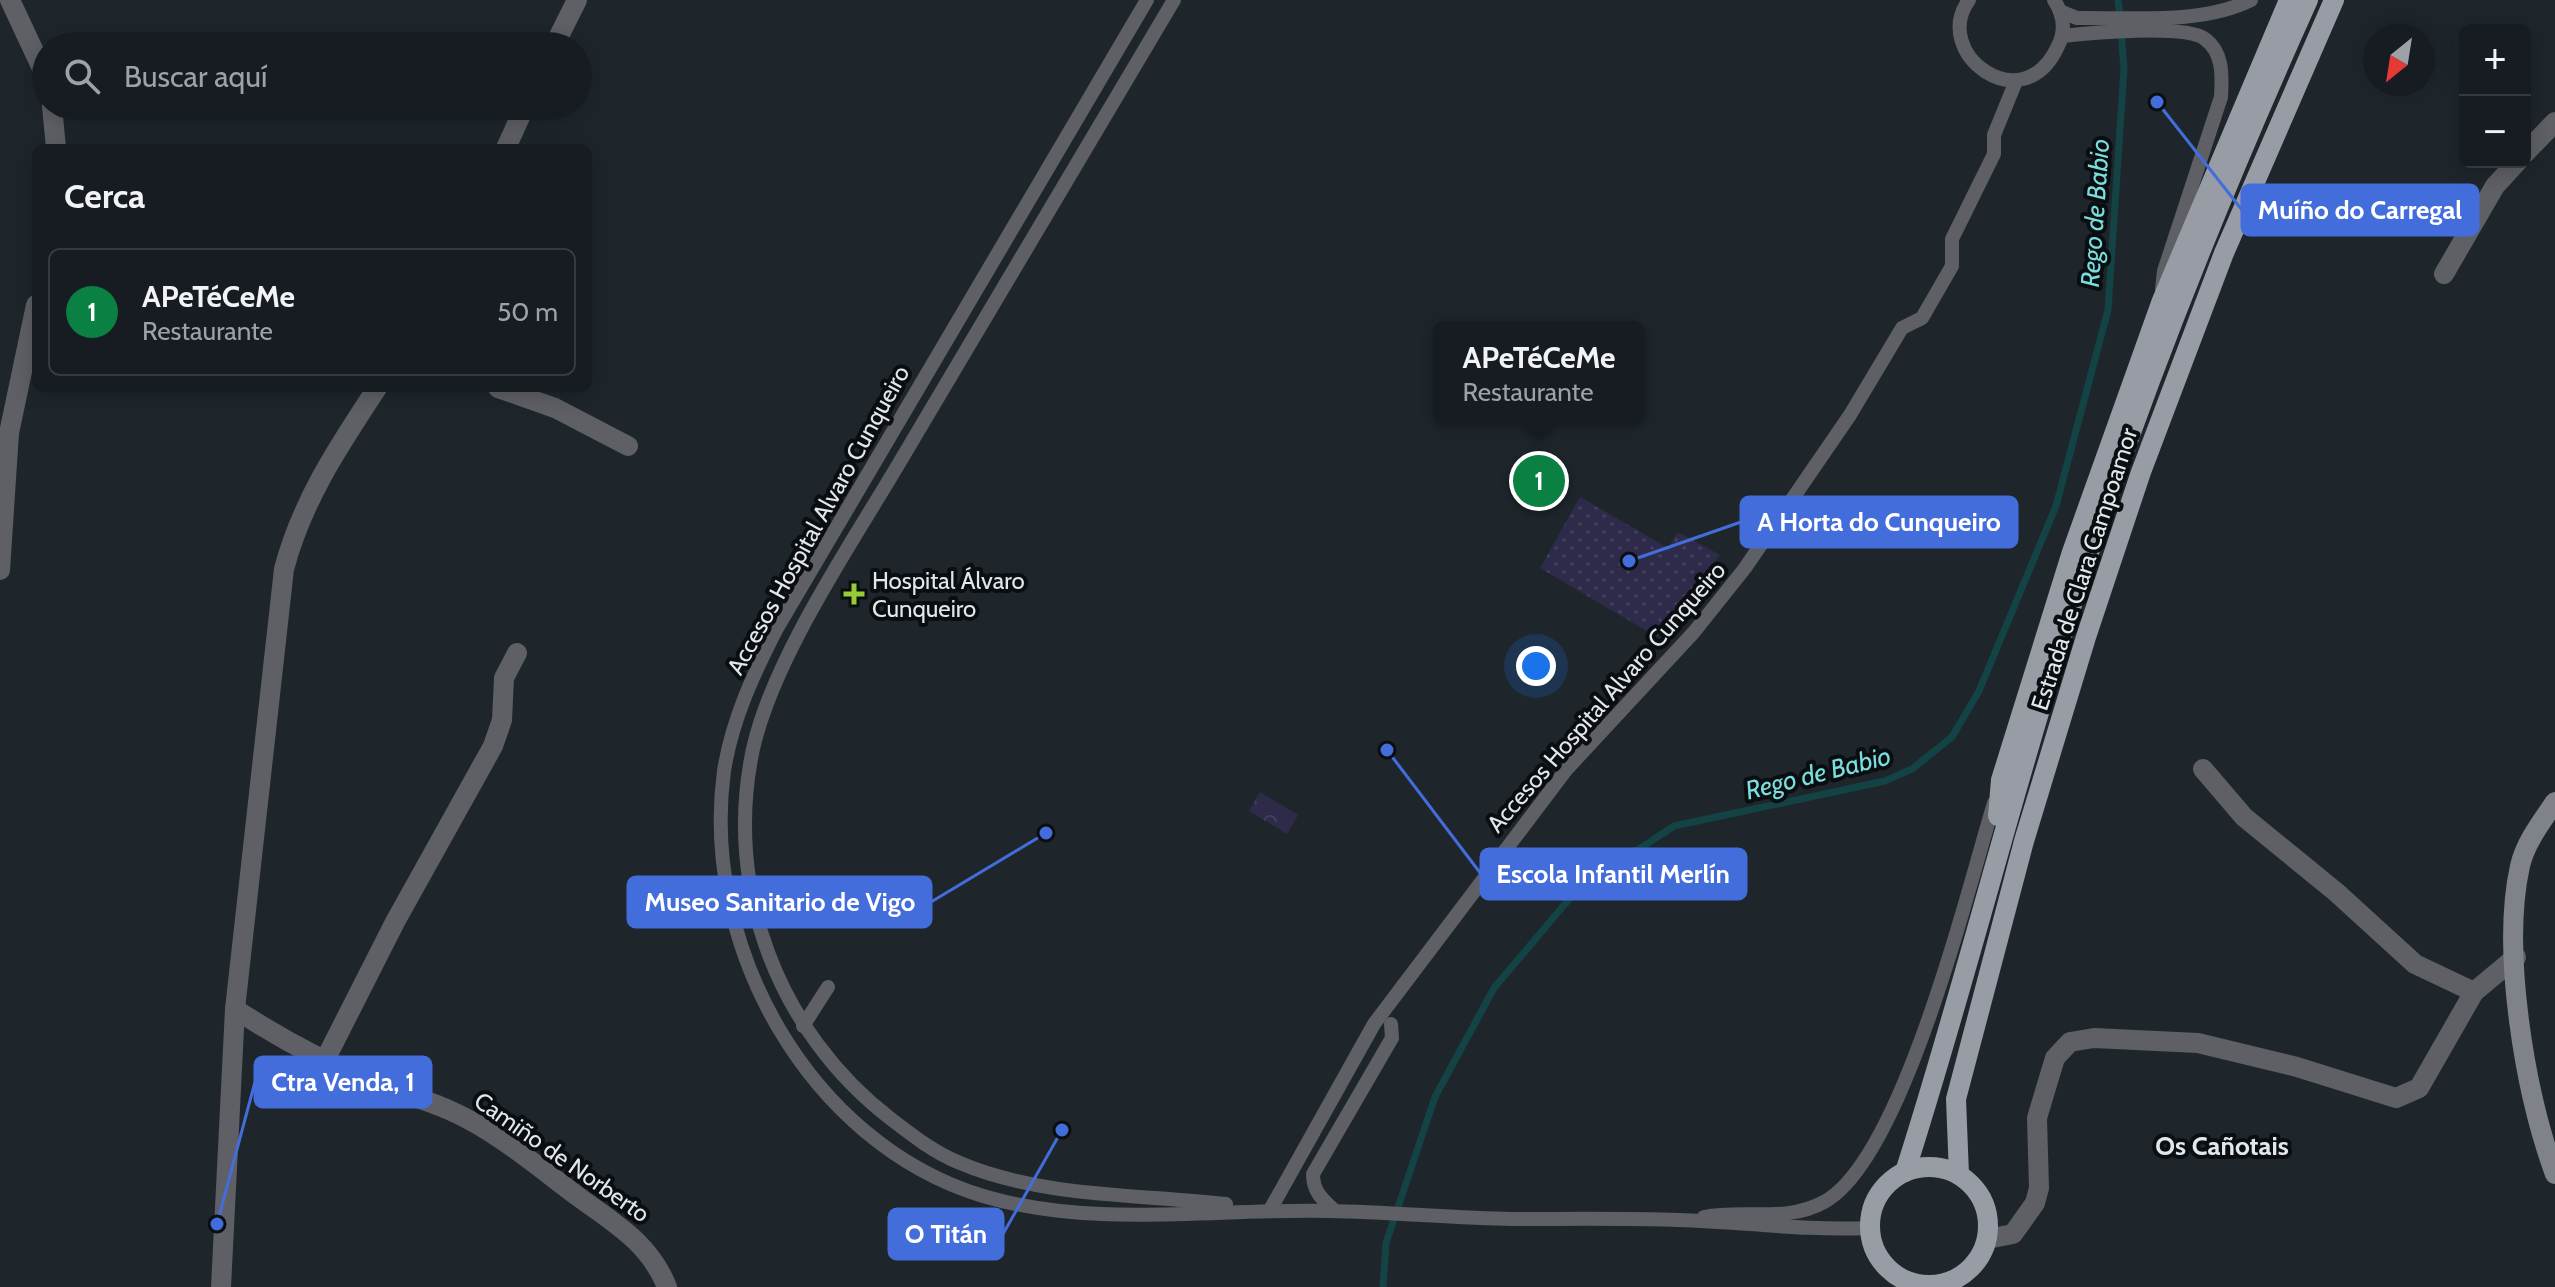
<!DOCTYPE html>
<html lang="es">
<head>
<meta charset="utf-8">
<style>
  body { margin:0; font-family:Cabin,sans-serif; background:#23292e; color:#f1f3f6 }
  .controls { position:absolute; right:24px; top:24px; display:grid; overflow:hidden; border-radius:12px; box-shadow:0 4px 20px #0003 }
  .controls button { width:72px; height:72px; display:grid; place-items:center; padding:0; border:0; border-bottom:2px solid #353a3f; background:#161c21; color:#f1f3f6; font:40px sans-serif }
  .compass { position:absolute; left:2363px; top:24px; width:72px; height:72px; border-radius:50%; background:#161c21; box-shadow:0 4px 20px #0003; rotate:210deg }
  .you { position:absolute; left:1536px; top:666px; width:28px; height:28px; margin:-20px; border:6px solid #fff; border-radius:50%; background:#1a73e8; box-shadow:0 0 0 12px #1a73e833 }
  .badge { display:grid; place-items:center; width:52px; height:52px; border-radius:50%; background:#0b8043; color:#fff; font-size:26px; font-weight:700 }
  .pin { position:absolute; translate:-50% -50%; border:4px solid #fff; box-shadow:0 2px 8px #0006 }
  .popup { position:absolute; left:1433px; top:321px; width:212px; height:104px; box-sizing:border-box; display:grid; place-content:center; border-radius:12px; background:#161c21; filter:drop-shadow(0 2px 6px #0005); font-size:26px; white-space:nowrap; color:#9ea1a5 }
  .popup b { font-size:30px; color:#f1f3f6 }
  .popup::after { content:''; position:absolute; left:50%; top:100%; margin-left:-16px; border:16px solid transparent; border-top-color:#161c21 }
  .list { margin:0; padding:0; list-style:none }
  h2 { display:flex; justify-content:space-between; align-items:center; height:104px; margin:0; padding:0 32px; font-size:34px }
  h2 small { font-size:26px; font-weight:400; color:#9ea1a5 }
  .list li { display:grid; grid-template-columns:52px 1fr auto; gap:24px; align-items:center; box-sizing:border-box; height:128px; margin:0 16px 16px; padding:0 16px; border:2px solid #353a3f; border-radius:12px }
  .list b { display:block; font-size:30px; white-space:nowrap }
  .list p { margin:0; font-size:26px; white-space:nowrap; color:#9ea1a5 }
  .list em { font-size:26px; font-style:normal; color:#9ea1a5 }
  .icon { flex:none; width:44px; height:44px; fill:none; stroke:currentColor; stroke-width:2; stroke-linecap:round; stroke-linejoin:round }
  .map { position:relative; flex:none; width:2555px; height:1287px; overflow:hidden }
  .search { position:absolute; background:#161c21; box-shadow:0 4px 20px #0003; left:32px; top:32px; width:560px; height:88px; display:flex; align-items:center; gap:20px; box-sizing:border-box; padding:0 28px; border-radius:44px; color:#9ea1a5; font-size:30px }
  .panel { position:absolute; background:#161c21; box-shadow:0 4px 20px #0003; left:32px; top:144px; width:560px; height:248px; border-radius:12px }
  .map>svg:first-child { display:block }
  .park { fill:url(#park-crowns) }
  .garden { fill:url(#garden-dots) }
  .lines { fill:none; stroke-linecap:round; stroke-linejoin:round }
  .stream { stroke:#134344; stroke-width:7 }
  .service { stroke:#5e6065; stroke-width:14 }
  .minor { stroke:#5e6065; stroke-width:20 }
  .secondary { stroke:#7f8289; stroke-width:20 }
  .primary { stroke:#989ca5; stroke-width:20 }
  .poi-dot { fill:#97cc38; stroke:#0b0e11; stroke-width:3 }
  .labels { text-anchor:middle; dominant-baseline:central; stroke-width:8; stroke-linejoin:round; paint-order:stroke }
  .street-label { font-size:24px; fill:#e2e7eb; stroke:#0b0e11 }
  .poi-label { font-size:24px; fill:#e2e7eb; stroke:#0b0e11; text-anchor:start }
  .water-label { font-size:26px; font-style:italic; fill:#7addde; stroke:#0b0e11 }
  .neighbourhood-label { font-size:26px; font-weight:bold; fill:#e2e7eb; stroke:#0b0e11 }
  .leader { fill:none; stroke:#446ddc; stroke-width:3 }
  .callout-dot { fill:#446ddc; stroke:#0b0e11; stroke-width:3 }
  .callout { fill:#446ddc; stroke:#446ddc; stroke-width:3 }
  .callout-label { font-size:26px; text-anchor:middle; font-weight:bold; fill:#fff }
</style>
</head>
<body>
<div class="map">
<svg width="2555" height="1287" viewBox="0 0 2555 1287">
  <defs>
    <pattern id="park-crowns" width="20" height="18" patternUnits="userSpaceOnUse" patternTransform="scale(2)"><rect width="20" height="18" fill="#2e2a49"/><path d="M2 6a3 3 0 1 1 6 0M12 15a3 3 0 1 1 6 0" fill="none" stroke="#423f5b"/></pattern>
    <pattern id="garden-dots" width="8" height="8" patternUnits="userSpaceOnUse" patternTransform="scale(2)"><rect width="8" height="8" fill="#2e2a49"/><path d="M2 2h.1M6 6h.1" fill="none" stroke="#423f5b" stroke-width="1.8" stroke-linecap="round"/></pattern>
  </defs>
  <rect width="100%" height="100%" fill="#1e262c"/>
  <polygon class="park" points="1260,792 1298,815 1287,834 1249,811"/>
  <polygon class="garden" points="1580,497 1668,548 1678,532 1720,555 1657,637 1540,568"/>
  <g class="lines">
    <g class="stream">
      <polyline points="2118,0 2120,18"/>
      <polyline points="1383,1287 1386,1243 1435,1097 1494,988 1576,891 1674,826 1885,781 1912,769 1952,737 1979,691 2056,506 2108,310 2124,69 2121,30"/>
    </g>
    <g class="service">
      <path d="M1147,0L776,630C753,675 732,720 724,771C700,946 809,1143 983,1196C1095,1229 1216,1208 1330,1211C1391,1212 1452,1218 1513,1219C1568,1219 1624,1218 1679,1220C1743,1222 1805,1231 1869,1228"/>
      <path d="M1174,0C1082,155 990,310 898,465C850,546 773,659 753,749C723,889 779,1033 891,1119C913,1136 935,1153 960,1163C1043,1198 1139,1194 1226,1204"/>
      <path d="M1969,0C1930,53 2023,123 2058,46C2066,30 2064,15 2054,0"/>
      <path d="M2062,12L2077,18C2132,17 2201,25 2251,0"/>
      <path d="M2063,36C2089,33 2186,24 2205,39C2224,53 2222,77 2221,97L2164,271L2162,289"/>
      <polyline points="803,1026 828,987"/>
      <polyline points="1270,1210 1374,1024 1566,770 1694,632 1745,568 1850,415 1902,328 1922,318 1952,266 1952,239 1994,154 1994,135 2016,81"/>
      <path d="M1335,1211C1322,1199 1313,1192 1313,1174L1392,1038L1391,1024"/>
      <path d="M1704,1217C1744,1209 1786,1223 1824,1202C1902,1160 1967,892 1994,803"/>
    </g>
    <g class="minor">
      <polyline points="10,0 46,77"/>
      <polyline points="554,46 577,0"/>
      <polyline points="52,106 56,148"/>
      <polyline points="506,148 525,106"/>
      <polyline points="2525,153 2555,122"/>
      <polyline points="2444,274 2495,186 2517,162"/>
      <polyline points="498,388 555,408 628,446"/>
      <polyline points="0,570 9,433 36,305"/>
      <polyline points="2203,769 2244,817 2336,892 2415,964 2474,992"/>
      <path d="M235,1009C279,1038 326,1063 375,1083C399,1093 425,1099 449,1110C497,1131 538,1167 580,1198C616,1224 650,1244 667,1287"/>
      <polyline points="325,1060 395,922 493,746 502,720 504,678 517,653"/>
      <polyline points="1987,1239 2013,1234 2035,1203 2039,1188 2037,1118 2055,1058 2070,1042 2094,1038 2198,1043 2297,1067 2396,1098 2419,1088 2474,992 2516,957"/>
      <path d="M221,1287L235,1009L284,569C302,501 338,447 377,388"/>
    </g>
    <path class="secondary" d="M2555,802C2542,821 2525,843 2520,866C2501,951 2525,1093 2555,1174"/>
    <g class="primary">
      <polyline points="1998,816 2001,780 2072,552 2161,303 2289,0"/>
      <circle cx="1929" cy="1226" r="59"/>
      <path d="M1905,1172C1966,982 2013,788 2074,598C2140,394 2220,195 2308,0"/>
      <polyline points="1959,1175 1956,1099 2024,841 2086,637 2141,472 2224,253 2334,0"/>
    </g>
  </g>
  <path class="poi-dot" d="M850 582h8v8h8v8h-8v8h-8v-8h-8v-8h8z"/>
  <g class="labels">
    <g class="street-label">
      <text transform="translate(818 520) rotate(-61)">Accesos Hospital Alvaro Cunqueiro</text>
      <text transform="translate(2084 569) rotate(-72)">Estrada de Clara Campoamor</text>
      <text transform="translate(1606 697) rotate(-49)">Accesos Hospital Alvaro Cunqueiro</text>
      <text transform="translate(562 1157) rotate(35)">Camiño de Norberto</text>
    </g>
    <g class="poi-label">
      <text x="872" y="580">Hospital Álvaro<tspan x="872" dy="28">Cunqueiro</tspan></text>
    </g>
    <g class="water-label">
      <text transform="translate(2095 213) rotate(-86)">Rego de Babio</text>
      <text transform="translate(1818 773) rotate(-14)">Rego de Babio</text>
    </g>
    <g class="neighbourhood-label">
      <text x="2222" y="1146">Os Cañotais</text>
    </g>
  </g>
  <path class="leader" d="M2157 102L2242 210M1629 561L1741 522M1387 750L1481 874M1046 833L931 902M217 1224L255 1082M1062 1130L1003 1234"/>
  <g class="callout-dot">
    <circle cx="2157" cy="102" r="8"/>
    <circle cx="1629" cy="561" r="8"/>
    <circle cx="1387" cy="750" r="8"/>
    <circle cx="1046" cy="833" r="8"/>
    <circle cx="217" cy="1224" r="8"/>
    <circle cx="1062" cy="1130" r="8"/>
  </g>
  <g class="callout">
    <rect x="2242" y="185" width="236" height="50" rx="8"/>
    <rect x="1741" y="497" width="276" height="50" rx="8"/>
    <rect x="1481" y="849" width="265" height="50" rx="8"/>
    <rect x="628" y="877" width="303" height="50" rx="8"/>
    <rect x="255" y="1057" width="176" height="50" rx="8"/>
    <rect x="889" y="1209" width="114" height="50" rx="8"/>
  </g>
  <g class="callout-label">
    <text x="2360" y="219">Muíño do Carregal</text>
    <text x="1879" y="531">A Horta do Cunqueiro</text>
    <text x="1613" y="883">Escola Infantil Merlín</text>
    <text x="780" y="911">Museo Sanitario de Vigo</text>
    <text x="343" y="1091">Ctra Venda, 1</text>
    <text x="946" y="1243">O Titán</text>
  </g>
</svg>
<div class="controls">
<button>+</button>
<button>−</button>
</div>
<svg class="compass" viewBox="-18 -18 36 36"><path d="M0-13l5 13h-10z" fill="#e53935"/><path d="M0 13l5-13h-10z" fill="#9ea1a5"/></svg>
<div class="you"></div>
<div class="pin badge" style="left:1539px;top:481px">1</div>
<div class="popup"><b>APeTéCeMe</b>Restaurante</div>
<div class="search"><svg class="icon" aria-label="search" viewBox="0 0 24 24"><circle cx="10" cy="10" r="6"/><path d="M15 15l6 6"/></svg>Buscar aquí</div>
<section class="panel">
<h2>Cerca<small></small></h2>
<ul class="list">
<li><span class="badge">1</span><div><b>APeTéCeMe</b><p>Restaurante</p></div><em>50 m</em></li>
</ul>
</section>
</div>
</body>
</html>
